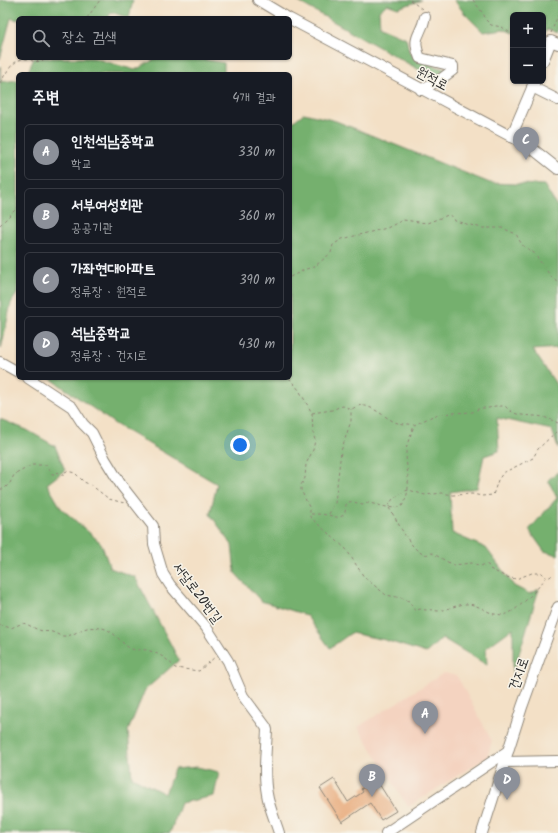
<!DOCTYPE html>
<html lang="ko">
<head>
<meta charset="utf-8">
<style>
  body { margin:0; font-family:Kalam,"Poor Story",sans-serif; background:#242831; color:#f1f3f6 }
  .controls { position:absolute; right:12px; top:12px; display:grid; overflow:hidden; border-radius:6px; box-shadow:0 1px 3px #0004 }
  .controls button { width:36px; height:36px; display:grid; place-items:center; padding:0; border:0; border-bottom:1px solid #363941; background:#171b24; color:#f1f3f6; font:20px sans-serif }
  .you { position:absolute; left:240px; top:445px; width:14px; height:14px; margin:-10px; border:3px solid #fff; border-radius:50%; background:#1a73e8; box-shadow:0 0 0 6px #1a73e833 }
  .badge { display:grid; place-items:center; width:26px; height:26px; border-radius:50%; background:#8c9099; color:#fff; font-size:13px; font-weight:700 }
  .pin { position:absolute; translate:-50% -33px; filter:drop-shadow(0 1px 2px #0008) }
  .pin::after { content:''; position:absolute; top:21px; width:14px; height:12px; background:inherit; clip-path:polygon(0 0,100% 0,50% 100%) }
  .list { margin:0; padding:0; list-style:none }
  h2 { display:flex; justify-content:space-between; align-items:center; height:52px; margin:0; padding:0 16px; font-size:17px }
  h2 small { font-size:13px; font-weight:400; color:#9ea1a6 }
  .list li { display:grid; grid-template-columns:26px 1fr auto; gap:12px; align-items:center; box-sizing:border-box; height:56px; margin:0 8px 8px; padding:0 8px; border:1px solid #363941; border-radius:6px }
  .list b { display:block; font-size:15px; white-space:nowrap }
  .list p { margin:0; font-size:13px; white-space:nowrap; color:#9ea1a6 }
  .list em { font-size:13px; font-style:normal; color:#9ea1a6 }
  .icon { flex:none; width:22px; height:22px; fill:none; stroke:currentColor; stroke-width:2; stroke-linecap:round; stroke-linejoin:round }
  .map { position:relative; flex:none; width:558px; height:833px; overflow:hidden }
  .search { position:absolute; background:#171b24; box-shadow:0 1px 3px #0004; left:16px; top:16px; width:276px; height:44px; display:flex; align-items:center; gap:10px; box-sizing:border-box; padding:0 14px; border-radius:6px; color:#9ea1a6; font-size:15px }
  .panel { position:absolute; background:#171b24; box-shadow:0 1px 3px #0004; left:16px; top:72px; width:276px; height:308px; border-radius:6px }
  .map>svg:first-child { display:block }
  .built { fill:#f4d3c0 }
  .forest { fill:#75b06e; stroke:#506e4c }
  .building { fill:#eab489 }
  .lines { fill:none; stroke-linecap:round; stroke-linejoin:round }
  .minor-casing { stroke:#8f8678; stroke-width:12 }
  .path { stroke:#8f8678; stroke-width:1; stroke-dasharray:3 3; stroke-linecap:butt }
  .minor { stroke:#fff; stroke-width:10 }
  .labels { text-anchor:middle; dominant-baseline:central; stroke-width:3; stroke-linejoin:round; paint-order:stroke }
  .street-label { font-size:14px; fill:#2b2b2b; stroke:#f7f3e8 }
</style>
</head>
<body>
<div class="map">
<svg width="558" height="833" viewBox="0 0 558 833">
  <rect width="100%" height="100%" fill="#f7f3e8"/>
  <filter id="ink" filterUnits="userSpaceOnUse"><feTurbulence type="fractalNoise" baseFrequency=".025" numOctaves="2"/><feDisplacementMap in="SourceGraphic" scale="8" xChannelSelector="R" yChannelSelector="G"/><feConvolveMatrix kernelMatrix="1 2 1 2 8 2 1 2 1" color-interpolation-filters="sRGB"/></filter>
  <filter id="wash" filterUnits="userSpaceOnUse"><feTurbulence type="fractalNoise" baseFrequency=".012" numOctaves="4" result="noise"/><feDisplacementMap in="SourceGraphic" scale="16" xChannelSelector="R" yChannelSelector="G"/><feGaussianBlur stdDeviation="0.9" result="paint"/><feColorMatrix in="noise" values="0 0 0 0 0 0 0 0 0 0 0 0 0 0 0 0 0 1.4 0 .05"/><feComposite in="paint" operator="in"/></filter>
  <g filter="url(#wash)">
    <rect width="100%" height="100%" fill="#f3e0c6"/>
    <polygon class="built" points="444,673 457,676 492,741 487,757 408,807 358,727"/>
    <g class="forest">
      <polygon points="0,0 133,0 129,18 111,12 108,18 18,18 18,20 11,18 0,59"/>
      <polygon points="295,0 422,0 398,8 387,4 379,11 380,27 406,38 409,51 419,61 447,70 432,77"/>
      <polygon points="454,0 558,0 558,33 547,29 543,36 543,15 513,15 513,33 503,29 483,32 465,14"/>
      <polygon points="34,58 93,58 135,70 157,58 196,58 224,63 224,74 27,74"/>
      <polygon points="0,66 1,82 18,80 18,292 11,303 1,349"/>
      <polygon points="304,113 336,121 490,183 544,185 558,208 558,348 533,350 558,387 558,448 552,430 497,418 499,451 484,456 477,488 450,492 452,533 486,548 514,586 530,594 539,589 513,673 513,628 486,648 487,665 442,638 426,653 385,640 351,633 330,648 306,615 261,601 235,573 232,545 210,514 217,484 115,424 50,378 290,378 290,124"/>
      <polygon points="0,419 27,430 55,446 65,470 47,484 61,508 101,543 110,568 135,577 179,660 145,690 128,731 132,777 165,794 174,769 197,767 219,772 214,796 181,803 170,833 0,833"/>
      <polygon points="558,472 558,555 544,551 529,530 557,498 548,480"/>
    </g>
    <g id="blocks">
      <polygon class="building" points="334,779 348,802 363,792 361,789 376,779 396,811 381,820 370,803 342,822 320,788"/>
    </g>
  </g>
  <g filter="url(#ink)">
    <use href="#blocks" fill-opacity="0" stroke="#8f8678" stroke-width="1"/>
    <g class="lines">
      <defs>
        <g id="minor">
          <polyline points="258,0 288,18"/>
          <polyline points="290,19 529,146 558,169"/>
          <polyline points="543,61 551,41 558,44"/>
          <polyline points="532,87 558,100"/>
          <path d="M421,90L441,79L453,70V66L420,58C411,35 421,37 425,17"/>
          <polyline points="511,137 535,81"/>
          <polyline points="0,362 18,372"/>
          <path d="M28,378L72,407L83,424L92,433L105,459L121,485L153,526L154,544L163,574L170,585L206,627L228,661L243,696L266,727L267,730C266,751 263,773 267,794C269,807 275,820 279,833"/>
          <polyline points="505,762 558,761"/>
          <polyline points="386,833 508,751"/>
          <polyline points="482,833 522,707 558,607"/>
        </g>
      </defs>
      <use href="#minor" class="minor-casing"/>
      <g class="path">
        <polyline points="410,0 422,9"/>
        <polyline points="473,0 484,15 485,19 491,25 502,27 513,35"/>
        <polyline points="555,0 558,0"/>
        <polyline points="87,18 100,0"/>
        <polyline points="551,33 558,15"/>
        <path d="M0,83C6,73 14,57 27,59C32,59 29,60 33,61C38,63 44,60 49,58"/>
        <polyline points="0,225 18,207"/>
        <polyline points="290,277 306,269 314,267 331,253 333,245 342,239 387,228 403,220 427,223 448,215 453,217 455,221 482,228 502,228 516,234 522,245 534,253 552,278 558,282"/>
        <path d="M289,378L299,390L312,413L313,433L315,440L313,450L306,464L305,478L301,485V490L310,509V517L346,549L364,577L386,595L402,598L409,601L415,611L420,609C424,610 425,610 429,610C432,609 435,611 438,611C447,610 456,605 465,604C475,603 485,611 494,614C497,614 501,615 503,615C515,614 540,587 546,577H550L552,575"/>
        <path d="M312,413L332,410L339,407L343,406L351,409C353,409 355,407 357,406C369,402 385,418 395,422C401,425 408,423 414,425L433,416L451,413L473,412L480,408H489L495,406H505C514,416 522,415 534,416C543,416 550,419 558,423"/>
        <polyline points="0,489 4,489 10,483 14,475 32,465 46,465 52,474 56,474 58,472 61,475 64,475 65,472 67,471 75,473 84,482 91,485 109,499 124,503"/>
        <polyline points="389,507 390,503 393,499 405,491 409,490 425,495 442,493 453,495 472,494 482,496 493,495 498,480 503,473 533,458 538,449 558,430"/>
        <path d="M389,508C398,521 409,548 423,554C426,555 429,554 432,553L453,565L472,563L481,566L485,564L488,565L490,569L506,577L516,579L532,573H542L546,577"/>
        <path d="M311,514C316,514 322,514 327,515C332,515 336,519 342,516C349,513 341,500 353,502C356,502 359,504 362,505C364,505 366,503 368,503C378,504 393,511 402,506C413,489 406,471 406,452C406,443 412,434 414,425"/>
        <polyline points="329,514 335,503 341,451 351,421 351,409"/>
        <path d="M0,625L11,628L23,623C30,625 36,630 43,631C46,632 49,631 52,632C56,633 59,636 63,636C72,637 78,630 87,628C91,627 98,628 102,628C116,631 122,646 132,649C136,651 142,649 147,650C158,653 168,659 175,668L199,671L215,657"/>
      </g>
      <use href="#minor" class="minor"/>
    </g>
  </g>
  <g class="labels">
    <g class="street-label">
      <text transform="translate(432 79) rotate(28)">원적로</text>
      <text transform="translate(197 593) rotate(53)">서달로20번길</text>
      <text transform="translate(519 674) rotate(-70)">건지로</text>
    </g>
  </g>
</svg>
<div class="controls">
<button>+</button>
<button>−</button>
</div>
<div class="you"></div>
<div class="pin badge" style="left:425px;top:734px">A</div>
<div class="pin badge" style="left:372px;top:797px">B</div>
<div class="pin badge" style="left:526px;top:160px">C</div>
<div class="pin badge" style="left:507px;top:800px">D</div>
<div class="search"><svg class="icon" aria-label="search" viewBox="0 0 24 24"><circle cx="10" cy="10" r="6"/><path d="M15 15l6 6"/></svg>장소 검색</div>
<section class="panel">
<h2>주변<small>4개 결과</small></h2>
<ul class="list">
<li><span class="badge">A</span><div><b>인천석남중학교</b><p>학교</p></div><em>330 m</em></li>
<li><span class="badge">B</span><div><b>서부여성회관</b><p>공공기관</p></div><em>360 m</em></li>
<li><span class="badge">C</span><div><b>가좌현대아파트</b><p>정류장 · 원적로</p></div><em>390 m</em></li>
<li><span class="badge">D</span><div><b>석남중학교</b><p>정류장 · 건지로</p></div><em>430 m</em></li>
</ul>
</section>
</div>
</body>
</html>
